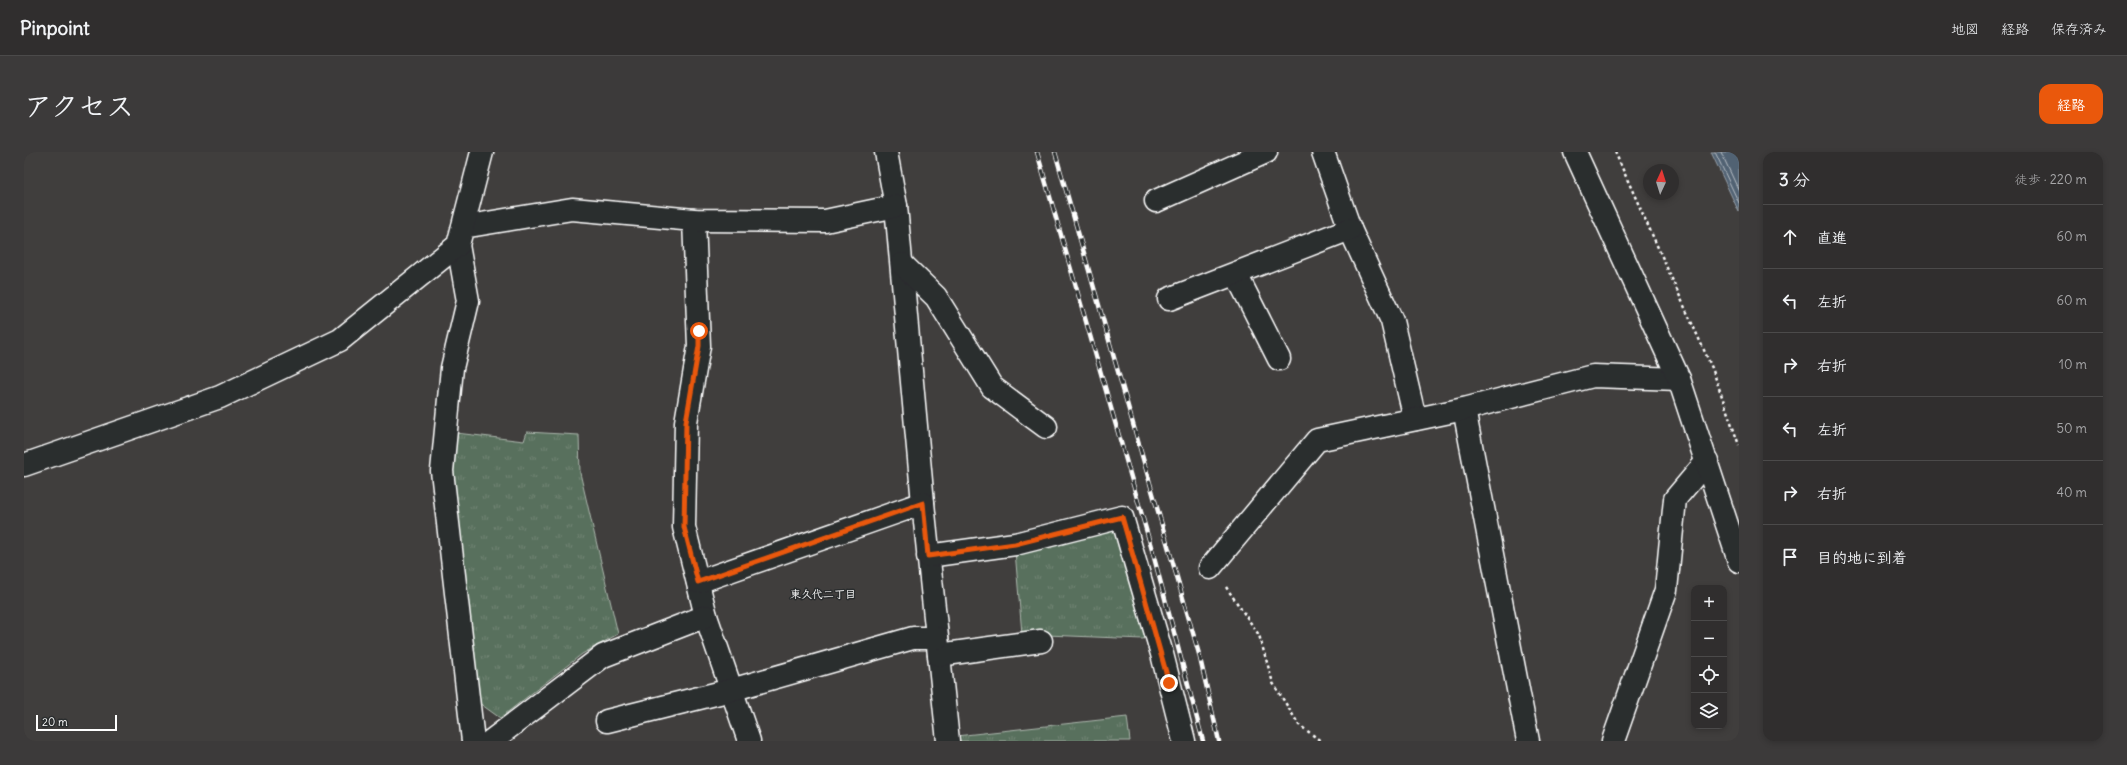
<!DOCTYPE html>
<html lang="ja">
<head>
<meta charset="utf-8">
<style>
  body { margin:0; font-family:Delius,"Klee One",sans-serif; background:#3c3a3a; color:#f1f3f6 }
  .controls { position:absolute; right:12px; bottom:12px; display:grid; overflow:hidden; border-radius:8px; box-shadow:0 2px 6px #0003 }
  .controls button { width:36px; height:36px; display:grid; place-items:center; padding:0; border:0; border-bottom:1px solid #4b4a4a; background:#302e2e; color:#f1f3f6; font:20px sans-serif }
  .compass { position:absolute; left:1619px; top:12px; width:36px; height:36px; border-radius:50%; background:#302e2e; box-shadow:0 2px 6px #0003; rotate:4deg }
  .scale { position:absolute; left:12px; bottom:10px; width:81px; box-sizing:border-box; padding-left:4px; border:2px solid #fff; border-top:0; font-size:11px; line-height:14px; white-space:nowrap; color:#fff; -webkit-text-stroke:3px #2a2d2e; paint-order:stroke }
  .stop { position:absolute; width:12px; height:12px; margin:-9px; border:3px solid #ea580c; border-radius:50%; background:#fff }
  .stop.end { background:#ea580c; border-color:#fff; box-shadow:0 1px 4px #0008 }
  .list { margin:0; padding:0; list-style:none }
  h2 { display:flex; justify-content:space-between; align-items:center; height:52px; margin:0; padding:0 16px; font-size:17px }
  h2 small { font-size:13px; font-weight:400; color:#a8a8aa }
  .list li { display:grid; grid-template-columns:26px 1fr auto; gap:12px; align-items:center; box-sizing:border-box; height:64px; padding:0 16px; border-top:1px solid #4b4a4a }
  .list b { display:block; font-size:15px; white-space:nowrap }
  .list em { font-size:13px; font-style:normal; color:#a8a8aa }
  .icon { flex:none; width:22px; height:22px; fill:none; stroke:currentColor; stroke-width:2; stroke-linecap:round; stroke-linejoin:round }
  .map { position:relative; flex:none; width:1715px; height:589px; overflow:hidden; border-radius:12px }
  header { display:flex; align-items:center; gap:24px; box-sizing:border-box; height:56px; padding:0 20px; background:#302e2e; border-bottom:1px solid #4b4a4a }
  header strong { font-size:19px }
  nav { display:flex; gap:22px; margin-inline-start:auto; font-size:14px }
  .intro { display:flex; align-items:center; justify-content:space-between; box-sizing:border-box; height:96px; padding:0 24px }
  h1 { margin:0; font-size:28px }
  .button { padding:10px 18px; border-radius:12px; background:#ea580c; color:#fff; font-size:14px; font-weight:700 }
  main { display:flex; gap:24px; padding:0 24px }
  aside { flex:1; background:#302e2e; border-radius:12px; box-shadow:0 2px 6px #0003 }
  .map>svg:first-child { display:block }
  .park { fill:url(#park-tufts); stroke:#acb8ae }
  .water { fill:#516273; stroke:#97a1ab }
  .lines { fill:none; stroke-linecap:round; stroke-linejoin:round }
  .shore { stroke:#b9c0c7; stroke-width:1 }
  .street-casing { stroke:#fff; stroke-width:25 }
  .secondary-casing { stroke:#fff; stroke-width:25 }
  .path { stroke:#fff; stroke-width:2.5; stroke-dasharray:3 3; stroke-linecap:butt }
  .street { stroke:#2a2d2e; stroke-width:22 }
  .secondary { stroke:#2a2d2e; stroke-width:22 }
  .rail-casing { stroke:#fff; stroke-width:4.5 }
  .rail { stroke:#2a2d2e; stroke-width:3; stroke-dasharray:9; stroke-linecap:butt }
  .route { stroke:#ea580c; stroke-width:5 }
  .labels { text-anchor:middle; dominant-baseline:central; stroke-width:3; stroke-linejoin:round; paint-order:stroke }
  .neighbourhood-label { font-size:11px; font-weight:bold; fill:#fff; stroke:#2a2d2e }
</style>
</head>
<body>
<header>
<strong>Pinpoint</strong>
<nav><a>地図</a><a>経路</a><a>保存済み</a></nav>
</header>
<div class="intro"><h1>アクセス</h1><a class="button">経路</a></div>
<main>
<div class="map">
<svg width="1715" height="589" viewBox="0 0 1715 589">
  <defs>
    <pattern id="park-tufts" width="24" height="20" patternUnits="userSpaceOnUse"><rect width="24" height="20" fill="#59705d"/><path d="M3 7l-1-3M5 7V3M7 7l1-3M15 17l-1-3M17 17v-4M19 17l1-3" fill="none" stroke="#728575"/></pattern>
  </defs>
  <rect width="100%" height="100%" fill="#403e3d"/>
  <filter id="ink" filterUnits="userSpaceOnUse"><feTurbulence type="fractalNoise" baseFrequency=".025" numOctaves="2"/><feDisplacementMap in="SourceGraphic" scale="8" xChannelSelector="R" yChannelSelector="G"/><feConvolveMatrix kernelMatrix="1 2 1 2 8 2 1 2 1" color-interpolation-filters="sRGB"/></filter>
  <g filter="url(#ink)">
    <g class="park">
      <polygon points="503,280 555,283 556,321 594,482 558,502 476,566 451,548 429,326 432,281 500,289"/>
      <polygon points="1093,375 1128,482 1119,487 998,482 991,399"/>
      <polygon points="1103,565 1106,589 933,589 932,584"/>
    </g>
    <polygon class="water" points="1687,0 1715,0 1715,60"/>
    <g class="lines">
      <g class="shore">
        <polyline points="1691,0 1715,51"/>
        <polyline points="1697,0 1715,39"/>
      </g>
      <defs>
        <g id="street">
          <polyline points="862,0 872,54 899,351 924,589"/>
          <polyline points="1299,0 1326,77 1368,169 1391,267"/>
          <polyline points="1132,49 1242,0"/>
          <polyline points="670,68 675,194 662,270 660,375 682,464 725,589"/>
          <polyline points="439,75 548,57 670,68 801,69 872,54"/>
          <polyline points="434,93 444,149 428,216 418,319 449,589"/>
          <polyline points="878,112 912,145 968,235 1022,275"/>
          <polyline points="1212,122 1255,207"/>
          <polyline points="1145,147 1326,77"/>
          <polyline points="1440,257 1504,589"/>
          <polyline points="0,313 196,245 316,188 434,93 458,0"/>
          <polyline points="904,404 991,392 1098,365 1138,502 1160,589"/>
          <polyline points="1186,416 1293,288 1440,257 1569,224 1655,227"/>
          <polyline points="674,430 899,351"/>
          <polyline points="915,503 1017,489"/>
          <polyline points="583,569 707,538 889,486 913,486"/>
          <polyline points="467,589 579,504 682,464"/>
          <polyline points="1589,589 1642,438 1651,347 1683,309"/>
        </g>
        <polyline id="secondary" points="1551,0 1655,227 1715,409"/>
      </defs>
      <use href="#street" class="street-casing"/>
      <use href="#secondary" class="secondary-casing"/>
      <g class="path">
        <polyline points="1591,0 1688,216 1715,293"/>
        <polyline points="1202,435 1235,483 1249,531 1275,573 1297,589"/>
      </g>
      <use href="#street" class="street"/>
      <use href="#secondary" class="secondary"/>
      <defs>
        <g id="rail">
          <polyline points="1013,0 1128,398 1179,589"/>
          <polyline points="1031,0 1175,502 1195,589"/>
        </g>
      </defs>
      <use href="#rail" class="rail-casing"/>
      <use href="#rail" class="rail"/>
    </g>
  </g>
  <g class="lines" filter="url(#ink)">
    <polyline class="route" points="675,179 675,194 662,270 660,375 674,430 899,351 904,404 991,392 1098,365 1145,531"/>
  </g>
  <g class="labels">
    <g class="neighbourhood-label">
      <text x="799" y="442">東久代二丁目</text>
    </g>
  </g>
</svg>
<div class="controls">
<button>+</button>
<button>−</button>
<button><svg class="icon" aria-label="locate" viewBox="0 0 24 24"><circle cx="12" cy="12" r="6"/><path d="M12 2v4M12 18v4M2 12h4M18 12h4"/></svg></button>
<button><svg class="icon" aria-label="layers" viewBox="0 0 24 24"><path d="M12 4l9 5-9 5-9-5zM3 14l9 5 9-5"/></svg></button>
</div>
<svg class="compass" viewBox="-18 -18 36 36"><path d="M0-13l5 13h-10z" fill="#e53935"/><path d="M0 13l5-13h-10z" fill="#a8a8aa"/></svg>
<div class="scale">20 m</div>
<div class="stop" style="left:675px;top:179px"></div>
<div class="stop end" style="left:1145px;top:531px"></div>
</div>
<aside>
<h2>3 分<small>徒歩 · 220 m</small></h2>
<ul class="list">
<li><svg class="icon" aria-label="ahead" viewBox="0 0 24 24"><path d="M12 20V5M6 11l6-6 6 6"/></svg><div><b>直進</b></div><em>60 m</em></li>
<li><svg class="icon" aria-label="left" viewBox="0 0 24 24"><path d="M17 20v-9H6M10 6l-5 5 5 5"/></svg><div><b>左折</b></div><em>60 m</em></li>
<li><svg class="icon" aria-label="right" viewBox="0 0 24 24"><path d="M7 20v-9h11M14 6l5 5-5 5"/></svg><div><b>右折</b></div><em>10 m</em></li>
<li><svg class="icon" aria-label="left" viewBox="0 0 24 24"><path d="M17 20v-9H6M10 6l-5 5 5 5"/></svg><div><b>左折</b></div><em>50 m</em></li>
<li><svg class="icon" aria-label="right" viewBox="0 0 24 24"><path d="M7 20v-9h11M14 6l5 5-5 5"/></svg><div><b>右折</b></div><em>40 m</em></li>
<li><svg class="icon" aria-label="arrive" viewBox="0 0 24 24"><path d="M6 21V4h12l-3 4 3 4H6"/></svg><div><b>目的地に到着</b></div></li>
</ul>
</aside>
</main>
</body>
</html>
